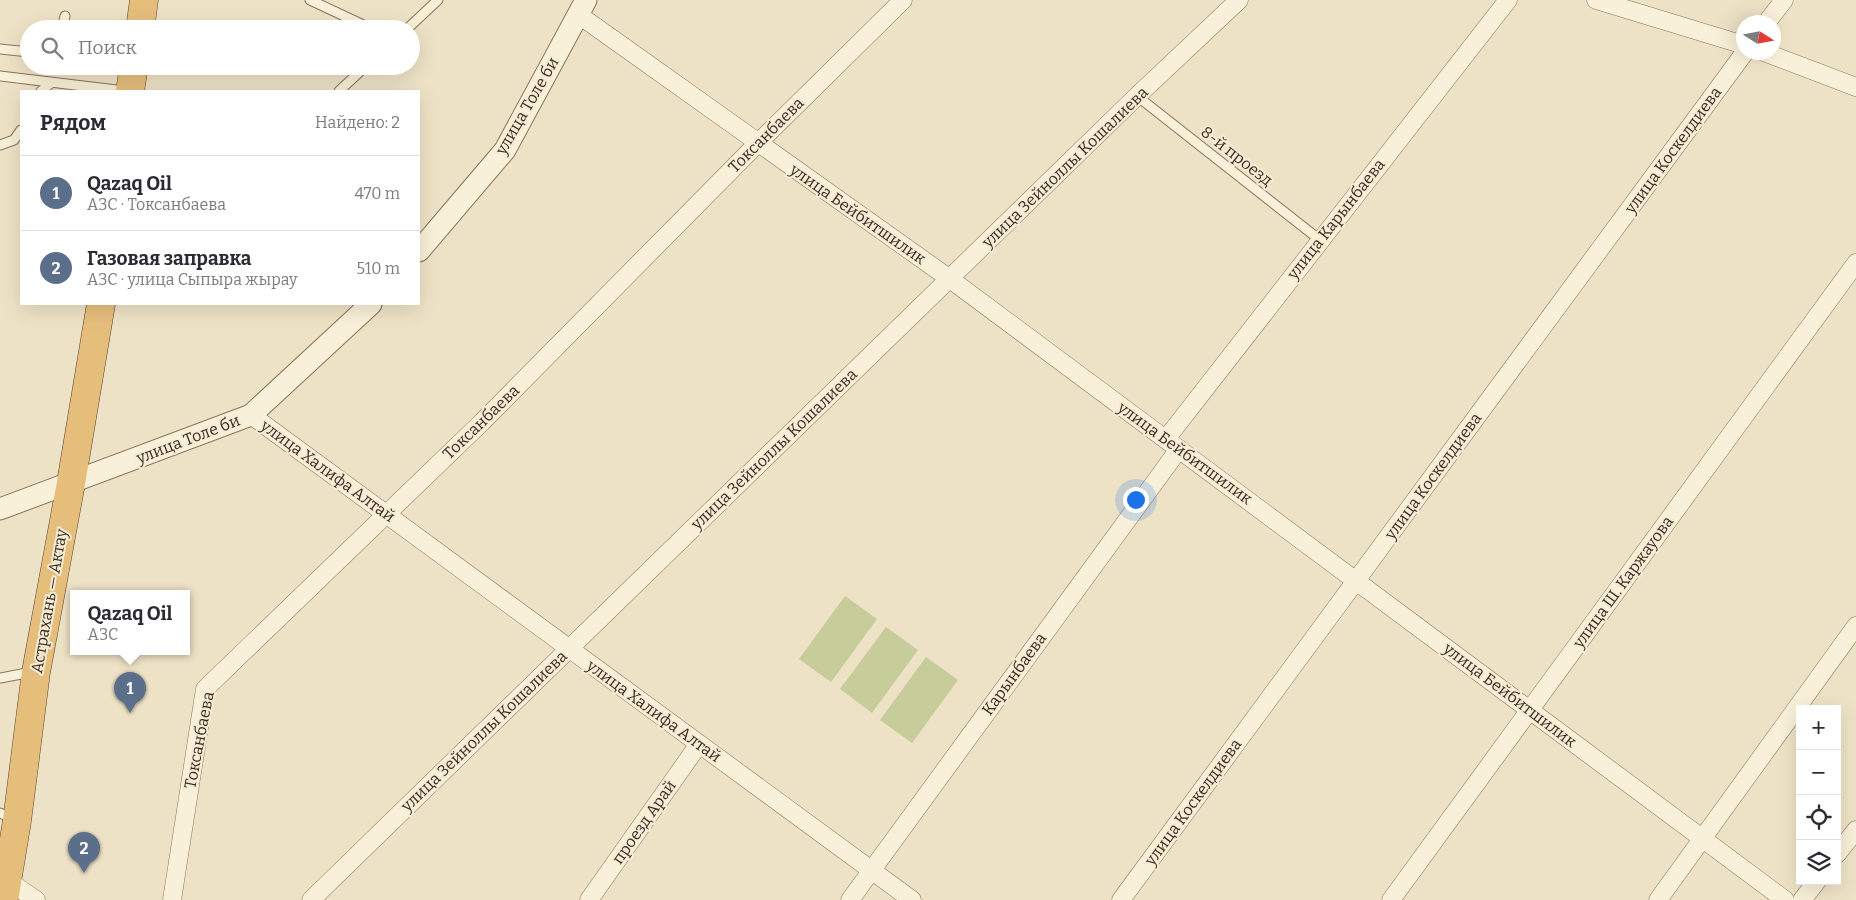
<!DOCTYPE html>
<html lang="ru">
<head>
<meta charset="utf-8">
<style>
  body { margin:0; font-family:Bitter,serif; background:#f7f7f7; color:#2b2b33 }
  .controls { position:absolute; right:15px; bottom:15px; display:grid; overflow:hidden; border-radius:0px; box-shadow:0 5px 20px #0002 }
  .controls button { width:45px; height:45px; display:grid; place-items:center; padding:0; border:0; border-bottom:1px solid #e1e1e2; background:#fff; color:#2b2b33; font:25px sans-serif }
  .compass { position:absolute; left:1736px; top:15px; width:45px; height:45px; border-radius:50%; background:#fff; box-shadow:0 5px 20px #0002; rotate:101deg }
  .you { position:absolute; left:1135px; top:499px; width:18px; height:18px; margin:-12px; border:4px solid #fff; border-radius:50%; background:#1a73e8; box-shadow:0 0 0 8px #1a73e833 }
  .badge { display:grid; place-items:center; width:32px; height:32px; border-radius:50%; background:#972d2d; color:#fff; font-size:16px; font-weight:700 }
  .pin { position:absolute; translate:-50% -41px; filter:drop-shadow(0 1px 2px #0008) }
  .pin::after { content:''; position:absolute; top:26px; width:18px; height:15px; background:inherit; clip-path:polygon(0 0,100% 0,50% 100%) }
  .popup { position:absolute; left:70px; top:590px; width:120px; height:65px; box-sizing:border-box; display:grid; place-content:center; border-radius:0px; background:#fff; filter:drop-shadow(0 1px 4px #0005); font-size:16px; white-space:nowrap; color:#7c7c81 }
  .popup b { font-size:19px; color:#2b2b33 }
  .popup::after { content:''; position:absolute; left:50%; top:100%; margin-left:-10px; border:10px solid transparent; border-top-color:#fff }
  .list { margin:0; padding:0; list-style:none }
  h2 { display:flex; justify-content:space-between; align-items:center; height:65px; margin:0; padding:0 20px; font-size:21px }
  h2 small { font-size:16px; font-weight:400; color:#7c7c81 }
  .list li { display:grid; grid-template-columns:32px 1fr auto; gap:15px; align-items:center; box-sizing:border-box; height:75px; padding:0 20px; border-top:1px solid #e1e1e2 }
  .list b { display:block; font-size:19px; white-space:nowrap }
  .list p { margin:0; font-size:16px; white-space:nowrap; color:#7c7c81 }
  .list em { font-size:16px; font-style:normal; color:#7c7c81 }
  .icon { flex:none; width:28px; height:28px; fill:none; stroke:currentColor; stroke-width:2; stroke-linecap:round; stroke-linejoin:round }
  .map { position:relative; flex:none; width:1856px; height:900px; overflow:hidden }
  .search { position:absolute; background:#fff; box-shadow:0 5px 20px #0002; left:20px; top:20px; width:400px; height:55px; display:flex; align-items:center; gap:12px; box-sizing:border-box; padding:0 18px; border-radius:28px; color:#7c7c81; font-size:19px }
  .panel { position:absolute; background:#fff; box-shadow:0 5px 20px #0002; left:20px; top:90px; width:400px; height:215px; border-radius:0px }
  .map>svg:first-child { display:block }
  .green { fill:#c6cc9a }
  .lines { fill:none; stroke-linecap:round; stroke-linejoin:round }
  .service-casing { stroke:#89745c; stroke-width:11 }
  .minor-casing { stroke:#89745c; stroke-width:19 }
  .tertiary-casing { stroke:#89745c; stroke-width:23 }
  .trunk-casing { stroke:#574330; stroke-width:29 }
  .service { stroke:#f9f0d9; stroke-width:9 }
  .minor { stroke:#f9f0d9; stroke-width:18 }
  .tertiary { stroke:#f9f0d9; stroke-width:21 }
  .trunk { stroke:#e6be7c; stroke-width:28 }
  .labels { text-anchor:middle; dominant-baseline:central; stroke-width:4; stroke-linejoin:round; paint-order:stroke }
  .street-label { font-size:16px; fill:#3a2c1f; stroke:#f5ecd6 }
</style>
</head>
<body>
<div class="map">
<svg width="1856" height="900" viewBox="0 0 1856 900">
  <rect width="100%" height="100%" fill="#eee2c6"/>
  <g class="green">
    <polygon points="845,596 877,619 831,682 799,659"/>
    <polygon points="886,627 918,650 872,713 840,689"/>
    <polygon points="926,657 958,680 912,743 880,720"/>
  </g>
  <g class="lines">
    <defs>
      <g id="service">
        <polyline points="310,0 372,29"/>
        <polyline points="62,29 65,16"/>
        <polyline points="407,29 438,0"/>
        <polyline points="0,49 29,52"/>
        <polyline points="0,76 125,91"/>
        <polyline points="41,91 51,83"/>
        <polyline points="339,91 366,66"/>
        <polyline points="1137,96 1320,240"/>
        <polyline points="0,145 14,140 21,130"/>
        <polyline points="0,678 32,672"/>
        <polyline points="0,813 15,820"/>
      </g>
      <g id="minor">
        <polyline points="1596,0 1744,45"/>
        <polyline points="579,15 950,279 1785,900"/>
        <polyline points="1767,22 1784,0"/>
        <polyline points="1764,52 1856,87"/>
        <polyline points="251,415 912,900"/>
        <polyline points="1166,439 1508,0"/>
        <polyline points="1837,854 1856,830"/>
        <polyline points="7,880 36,900"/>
        <polyline points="172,900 205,689 482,422 758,143 903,0"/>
        <polyline points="311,900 1137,96 1239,0"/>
        <polyline points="589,900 699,744"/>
        <polyline points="850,900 1179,449"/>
        <polyline points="1121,900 1745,52"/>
        <polyline points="1391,900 1856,263"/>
        <polyline points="1658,900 1856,626"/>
        <polyline points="1802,900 1817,881"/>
      </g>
      <g id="tertiary">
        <polyline points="419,251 505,150 586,0"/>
        <polyline points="0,509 251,415 371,304"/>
      </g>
      <g id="trunk">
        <polyline points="140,29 144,0"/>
        <polyline points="130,91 134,66"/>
        <polyline points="4,900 17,821 36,672 71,483 101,304"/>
      </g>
    </defs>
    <use href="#service" class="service-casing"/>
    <use href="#minor" class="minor-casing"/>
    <use href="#tertiary" class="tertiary-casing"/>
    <use href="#trunk" class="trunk-casing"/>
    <use href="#service" class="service"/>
    <use href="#minor" class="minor"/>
    <use href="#tertiary" class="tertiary"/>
    <use href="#trunk" class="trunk"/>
  </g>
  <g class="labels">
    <g class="street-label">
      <text transform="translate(527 106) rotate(-60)">улица Толе би</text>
      <text transform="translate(766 135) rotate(-45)">Токсанбаева</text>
      <text transform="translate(1673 150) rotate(-54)">улица Коскелдиева</text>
      <text transform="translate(1237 156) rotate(38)">8-й проезд</text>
      <text transform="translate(1065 167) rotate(-44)">улица Зейноллы Кошалиева</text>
      <text transform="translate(858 214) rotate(35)">улица Бейбитшилик</text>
      <text transform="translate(1336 219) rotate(-52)">улица Карынбаева</text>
      <text transform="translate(481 422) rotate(-44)">Токсанбаева</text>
      <text transform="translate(188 439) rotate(-21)">улица Толе би</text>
      <text transform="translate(774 449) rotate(-44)">улица Зейноллы Кошалиева</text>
      <text transform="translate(1185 453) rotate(36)">улица Бейбитшилик</text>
      <text transform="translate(328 471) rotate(36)">улица Халифа Алтай</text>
      <text transform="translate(1433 476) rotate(-54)">улица Коскелдиева</text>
      <text transform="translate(1623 582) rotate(-54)">улица Ш. Каржауова</text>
      <text transform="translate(49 601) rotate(-80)">Астрахань — Актау</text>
      <text transform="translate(1014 674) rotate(-54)">Карынбаева</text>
      <text transform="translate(1510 695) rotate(37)">улица Бейбитшилик</text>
      <text transform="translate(654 711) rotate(36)">улица Халифа Алтай</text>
      <text transform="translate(484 731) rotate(-44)">улица Зейноллы Кошалиева</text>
      <text transform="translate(199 740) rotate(-79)">Токсанбаева</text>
      <text transform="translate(1193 802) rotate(-54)">улица Коскелдиева</text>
      <text transform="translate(644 822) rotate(-55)">проезд Арай</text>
    </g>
  </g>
</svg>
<div class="controls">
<button>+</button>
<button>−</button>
<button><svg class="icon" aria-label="locate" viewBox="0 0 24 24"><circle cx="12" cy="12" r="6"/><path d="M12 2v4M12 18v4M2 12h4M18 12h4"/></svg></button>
<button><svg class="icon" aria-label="layers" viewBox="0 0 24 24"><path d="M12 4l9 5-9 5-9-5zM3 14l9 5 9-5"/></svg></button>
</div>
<svg class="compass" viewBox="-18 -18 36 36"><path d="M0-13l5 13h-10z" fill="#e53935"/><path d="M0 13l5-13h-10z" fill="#7c7c81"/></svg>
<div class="you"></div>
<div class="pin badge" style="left:130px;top:713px;background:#5c6f8a">1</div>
<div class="popup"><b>Qazaq Oil</b>АЗС</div>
<div class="pin badge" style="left:84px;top:873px;background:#5c6f8a">2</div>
<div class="search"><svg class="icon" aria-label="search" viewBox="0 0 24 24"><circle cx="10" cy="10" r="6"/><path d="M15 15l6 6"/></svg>Поиск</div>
<section class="panel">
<h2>Рядом<small>Найдено: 2</small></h2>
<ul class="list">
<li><span class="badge" style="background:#5c6f8a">1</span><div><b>Qazaq Oil</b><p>АЗС · Токсанбаева</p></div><em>470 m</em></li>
<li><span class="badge" style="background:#5c6f8a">2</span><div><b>Газовая заправка</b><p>АЗС · улица Сыпыра жырау</p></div><em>510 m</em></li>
</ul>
</section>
</div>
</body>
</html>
